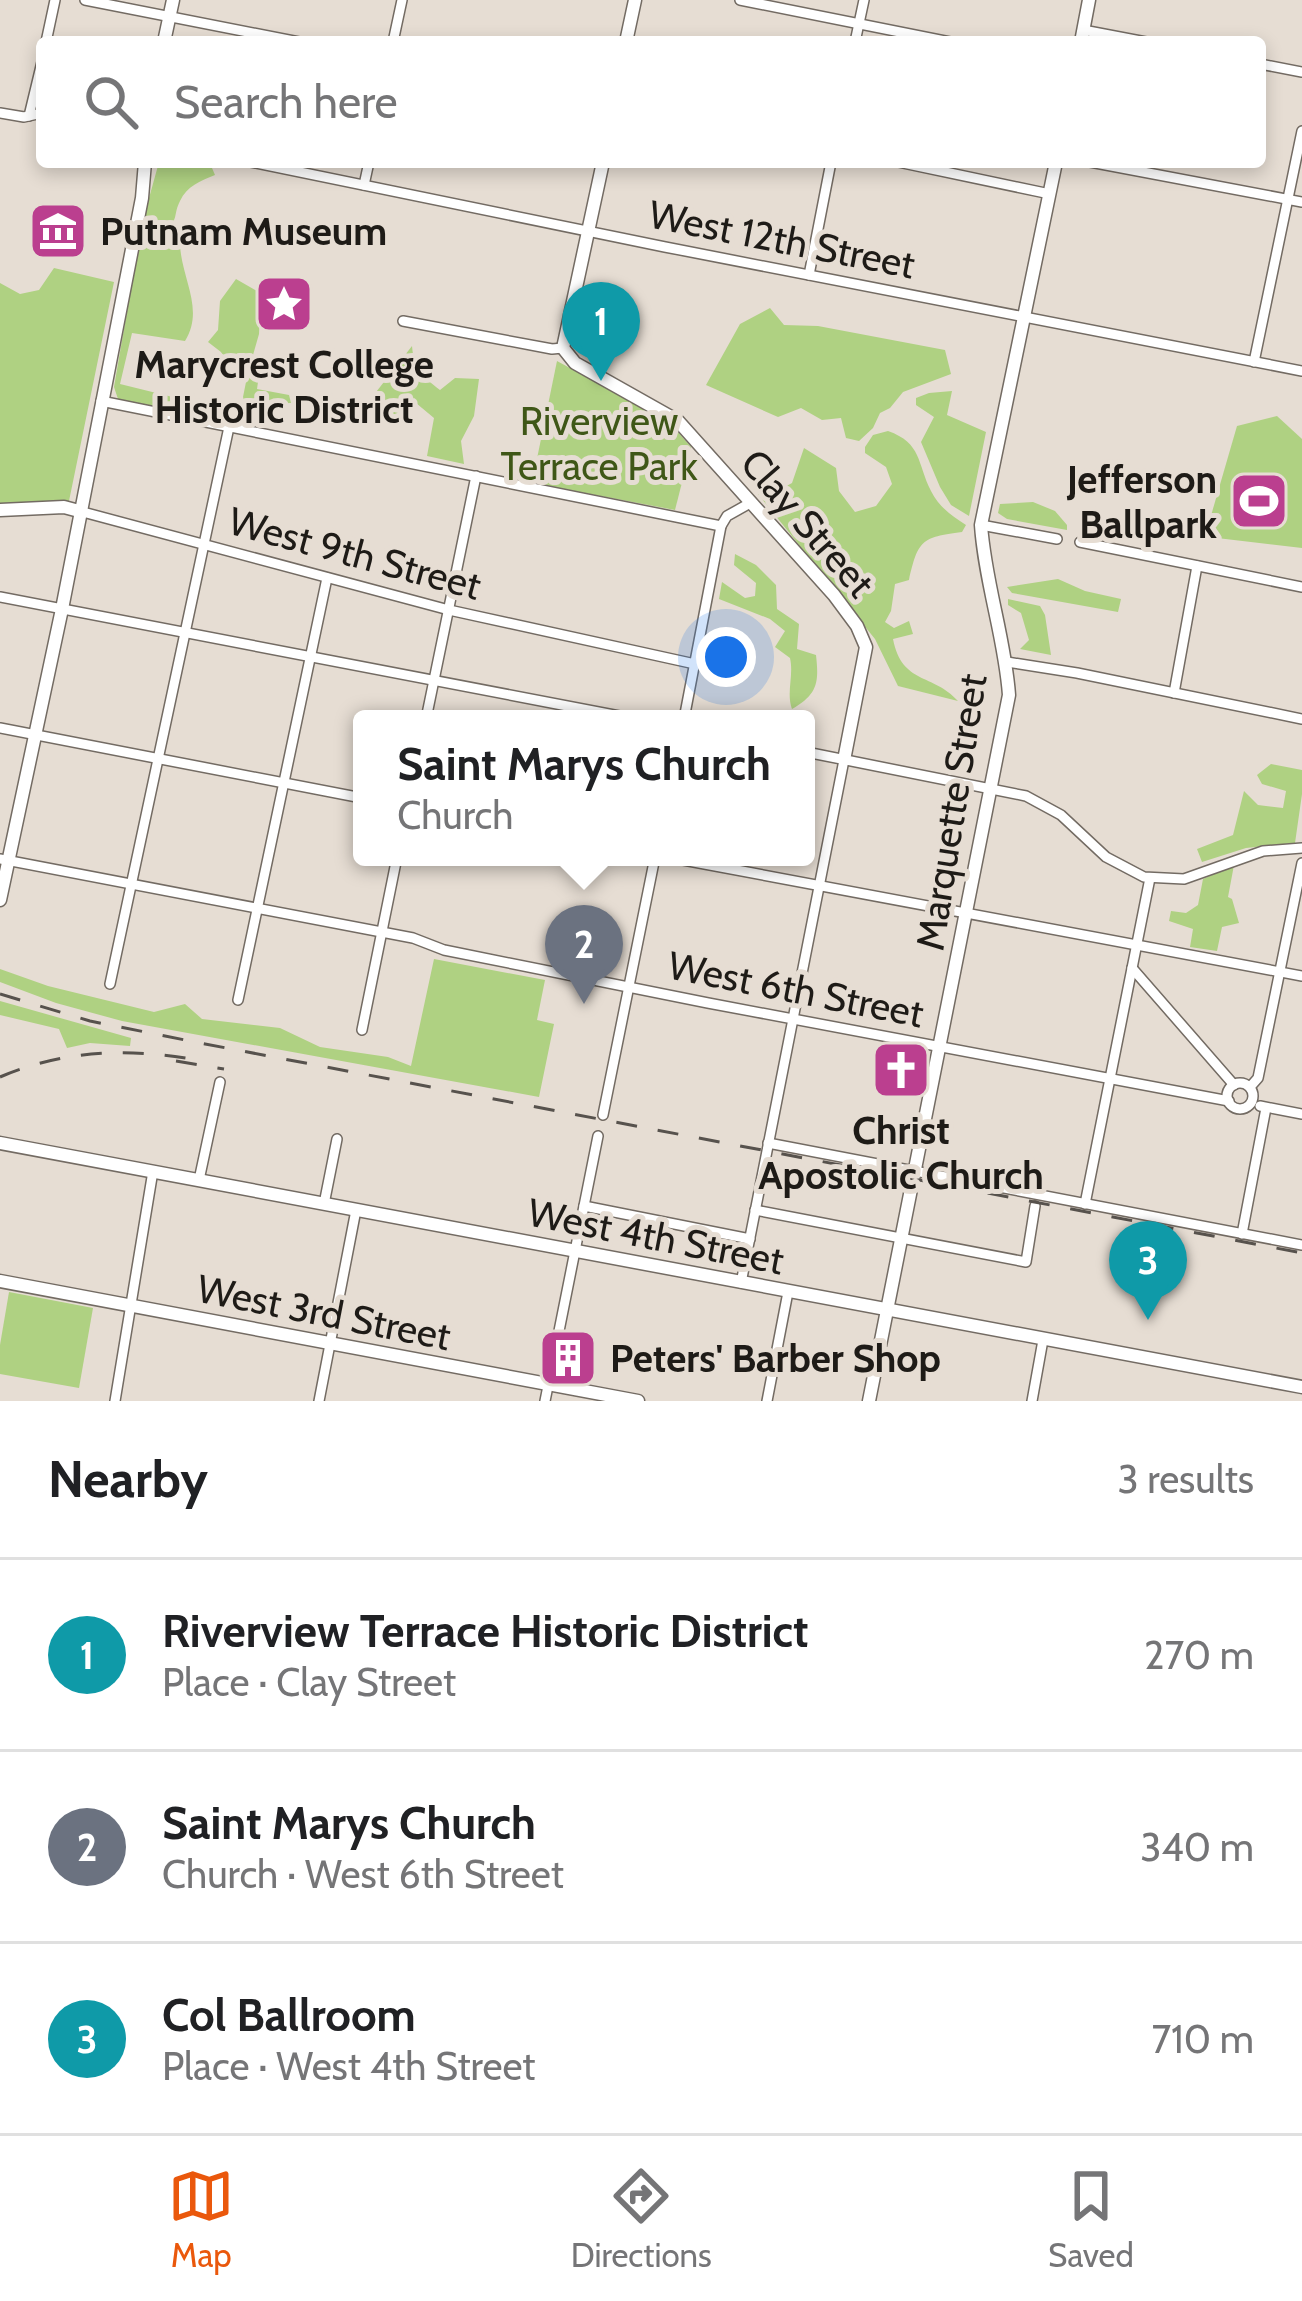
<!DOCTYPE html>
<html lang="en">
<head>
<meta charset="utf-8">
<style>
  body { margin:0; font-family:Cabin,sans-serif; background:#f6f6f6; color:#202124 }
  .you { position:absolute; left:726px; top:657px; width:42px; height:42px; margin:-30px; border:9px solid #fff; border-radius:50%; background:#1a73e8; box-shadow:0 0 0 18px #1a73e833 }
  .badge { display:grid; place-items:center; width:78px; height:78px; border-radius:50%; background:#ea580c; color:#fff; font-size:39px; font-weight:700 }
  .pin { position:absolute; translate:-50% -99px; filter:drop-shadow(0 3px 6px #0008) }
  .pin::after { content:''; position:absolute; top:63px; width:42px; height:36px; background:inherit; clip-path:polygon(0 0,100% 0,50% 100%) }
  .popup { position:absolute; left:353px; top:710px; width:462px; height:156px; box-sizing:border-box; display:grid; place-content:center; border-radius:12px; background:#fff; filter:drop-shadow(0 3px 9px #0005); font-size:39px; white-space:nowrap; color:#757577 }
  .popup b { font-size:45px; color:#202124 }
  .popup::after { content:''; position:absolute; left:50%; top:100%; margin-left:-24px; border:24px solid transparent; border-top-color:#fff }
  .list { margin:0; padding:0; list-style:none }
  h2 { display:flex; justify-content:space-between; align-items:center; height:156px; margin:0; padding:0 48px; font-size:51px }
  h2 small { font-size:39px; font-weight:400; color:#757577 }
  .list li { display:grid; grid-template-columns:78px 1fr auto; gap:36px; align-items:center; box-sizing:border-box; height:192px; padding:0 48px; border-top:3px solid #e0e0e0 }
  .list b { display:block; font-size:45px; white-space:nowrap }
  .list p { margin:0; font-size:39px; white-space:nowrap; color:#757577 }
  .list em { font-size:39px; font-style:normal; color:#757577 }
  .icon { flex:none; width:66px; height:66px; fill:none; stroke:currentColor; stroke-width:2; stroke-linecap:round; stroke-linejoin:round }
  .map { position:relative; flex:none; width:1302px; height:1401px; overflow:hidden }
  .search { position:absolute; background:#fff; box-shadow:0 6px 18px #0003; left:36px; right:36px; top:36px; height:132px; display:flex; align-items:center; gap:30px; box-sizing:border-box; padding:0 42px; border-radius:12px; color:#757577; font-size:45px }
  .sheet { height:732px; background:#fff }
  nav { display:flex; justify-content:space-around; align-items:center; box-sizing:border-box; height:168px; border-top:3px solid #e0e0e0; background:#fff; font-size:33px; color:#757577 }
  nav a { display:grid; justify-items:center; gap:6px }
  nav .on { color:#ea580c }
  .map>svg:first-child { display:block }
  .green { fill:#afd182 }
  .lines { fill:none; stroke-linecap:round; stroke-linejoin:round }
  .street-casing { stroke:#736b63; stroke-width:12 }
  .secondary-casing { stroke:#736b63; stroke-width:15 }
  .street { stroke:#fff; stroke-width:9 }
  .secondary { stroke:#fff; stroke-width:12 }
  .rail { stroke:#57524d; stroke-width:3; stroke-dasharray:21 21; stroke-linecap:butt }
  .labels { text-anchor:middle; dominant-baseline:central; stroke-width:10; stroke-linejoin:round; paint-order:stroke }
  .poi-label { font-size:39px; font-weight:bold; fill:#1e1b17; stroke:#e6ddd3; text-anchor:start }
  .street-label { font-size:39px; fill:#1e1b17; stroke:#e6ddd3 }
  .park-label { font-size:39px; fill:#3f5717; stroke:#e6ddd3 }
</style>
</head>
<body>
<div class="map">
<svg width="1302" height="1401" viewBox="0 0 1302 1401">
  <rect width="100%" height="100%" fill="#e6ddd3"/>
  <g class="green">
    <path d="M159,162H181L212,168L215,175C200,181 187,186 180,201C173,215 179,218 166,231L141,227Z"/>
    <path d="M140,236L180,244C181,278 205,309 185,341L132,333L120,384L213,407L223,415L219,419L118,399L114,387Z"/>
    <polygon points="54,268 114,282 69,501 0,504 0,283 20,294 39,290"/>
    <polygon points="236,279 257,291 286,300 290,309 283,313 260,310 259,334 253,355 261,361 257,389 289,395 291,403 258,404 247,409 243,397 248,372 228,365 221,352 208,342 218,330 220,301"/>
    <polygon points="770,308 784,325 818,326 945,350 951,374 903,392 890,408 880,413 873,428 859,441 846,438 841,418 822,420 801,408 778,417 706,385 740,324"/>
    <path d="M412,346C414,370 422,376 440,390L455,378L479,379L474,416L461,441L464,464L427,456L434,418L416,403L400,421L373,422V396Z"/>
    <polygon points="557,361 669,422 691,447 675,510 532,483"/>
    <polygon points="952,391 947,415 986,432 969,516 951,505 940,487 921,442 934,417 916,405 916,398 929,393"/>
    <polygon points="1277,416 1302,439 1302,548 1217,538 1208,526 1237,426"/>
    <path d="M888,431C922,443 917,463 931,491C939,507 952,516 966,525L962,532C921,537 918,541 909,580L895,584L891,611L885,622L894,628L909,621L913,634L893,639C902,685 933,673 958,701L898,686L875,639L758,494H772L792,483L804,448L836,468L839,491L855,512L876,506L892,484L886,467L865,453V447L873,435Z"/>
    <polygon points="1033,502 1055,511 1067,525 1067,530 1007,519 998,513 1000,504"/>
    <path d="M735,554L756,565L776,585L777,609L799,624L797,649L816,655C819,682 818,694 792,709C786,692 794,676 790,658L775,647L785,631L770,619L719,599L722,582L745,598L755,596L756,583L734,565Z"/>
    <polygon points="1058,579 1085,591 1121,599 1118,612 1012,593 1007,587"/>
    <polygon points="1008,599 1040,606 1045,615 1051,655 1020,649 1029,640 1021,613 1008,605"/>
    <polygon points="1271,764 1302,770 1302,794 1295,843 1246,848 1202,862 1197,849 1233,835 1244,791 1258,805 1283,808 1286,791 1262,784 1257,775"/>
    <polygon points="1234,865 1228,897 1232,899 1239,923 1222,927 1217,951 1190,947 1193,929 1169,921 1171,911 1186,913 1198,905 1203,879"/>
    <polygon points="434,959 545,980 537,1020 554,1024 539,1097 122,1021 56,1003 0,982 0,969 48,986 154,1012 185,1004 202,1019 280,1028 320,1047 388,1057 411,1066"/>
    <polygon points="0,1001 131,1038 130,1046 90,1043 67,1048 59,1029 0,1015"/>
    <polygon points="9,1292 93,1308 79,1388 0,1374 0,1345"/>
  </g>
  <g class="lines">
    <defs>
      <g id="street">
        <polyline points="85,0 299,42"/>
        <polyline points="740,0 950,42"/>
        <polyline points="1083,30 1146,42"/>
        <polyline points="46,42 55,0"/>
        <polyline points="393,42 402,0"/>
        <polyline points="855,42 864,0"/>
        <polyline points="1260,64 1302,72"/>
        <polyline points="0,113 24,117 42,113"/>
        <polyline points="29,116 42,62"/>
        <polyline points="251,162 665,247 1302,371"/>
        <polyline points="898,162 1050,194"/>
        <polyline points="1090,162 1302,202"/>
        <polyline points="364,185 369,162"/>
        <polyline points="809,275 831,162"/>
        <polyline points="403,321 552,349 563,348"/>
        <polyline points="1254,362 1302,131"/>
        <polyline points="101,401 721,526"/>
        <polyline points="79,511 449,610 695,664"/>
        <polyline points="981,525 1057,539"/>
        <polyline points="1080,542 1302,587"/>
        <polyline points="0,597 635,719"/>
        <polyline points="1007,662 1077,673 1302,719"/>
        <polyline points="1174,693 1197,566"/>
        <polyline points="426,719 476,476"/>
        <polyline points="684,719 721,526 727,516 752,502"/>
        <polyline points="0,728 362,798"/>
        <polyline points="806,752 1026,796 1061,815 1106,857 1144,877 1184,879 1263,851 1302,848"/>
        <polyline points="667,857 1302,976"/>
        <polyline points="0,859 413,938 444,950 708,1003 1229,1101"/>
        <polyline points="1132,968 1234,1085"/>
        <polyline points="110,984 229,427"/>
        <polyline points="238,1000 327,578"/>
        <polyline points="362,1030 397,857"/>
        <circle cx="1240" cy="1096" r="13"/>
        <polyline points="1250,1087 1258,1078 1302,863"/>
        <polyline points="1260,1106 1302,1114"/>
        <polyline points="603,1115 655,857"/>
        <polyline points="768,1143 1302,1245"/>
        <polyline points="199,1180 220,1082"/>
        <polyline points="324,1204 337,1139"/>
        <polyline points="1085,1204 1150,878"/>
        <polyline points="584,1206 750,1239"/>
        <polyline points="755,1210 1026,1262 1035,1206"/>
        <polyline points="1242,1234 1266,1108"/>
        <polyline points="741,1283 844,760"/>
        <polyline points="115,1401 153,1171"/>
        <polyline points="319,1401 356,1210"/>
        <polyline points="545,1401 598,1136"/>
        <polyline points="767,1401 788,1292"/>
        <polyline points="1032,1401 1043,1340"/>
      </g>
      <g id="secondary">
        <polyline points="164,42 173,0"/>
        <polyline points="626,42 635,0"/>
        <polyline points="1081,42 1089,0"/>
        <polyline points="603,162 563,348 575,363 678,421 834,595 857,626 866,647 844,760"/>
        <polyline points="0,510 64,507 79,511"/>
        <polyline points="0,900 62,609 142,198 145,162"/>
        <polyline points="0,1143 1302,1387"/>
        <polyline points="0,1281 638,1401"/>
        <path d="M869,1401L1009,695C1005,638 985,583 981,525L1056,162"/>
      </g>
    </defs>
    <use href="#street" class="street-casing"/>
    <use href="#secondary" class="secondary-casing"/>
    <use href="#street" class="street"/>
    <use href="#secondary" class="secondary"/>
    <g class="rail">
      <polyline points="0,994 90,1021 195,1042 1302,1253"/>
      <polyline points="176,1061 224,1069"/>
      <path d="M0,1077C64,1050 125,1048 192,1059"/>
    </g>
  </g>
  <defs>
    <symbol id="museum-square" viewBox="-11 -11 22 22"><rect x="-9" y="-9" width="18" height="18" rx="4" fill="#bb3f8f" stroke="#e6ddd3"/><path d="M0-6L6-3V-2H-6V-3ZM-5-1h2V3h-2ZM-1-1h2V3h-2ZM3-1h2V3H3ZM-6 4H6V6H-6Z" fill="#fff"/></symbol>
    <symbol id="sight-square" viewBox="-11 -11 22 22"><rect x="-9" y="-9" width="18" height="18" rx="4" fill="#bb3f8f" stroke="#e6ddd3"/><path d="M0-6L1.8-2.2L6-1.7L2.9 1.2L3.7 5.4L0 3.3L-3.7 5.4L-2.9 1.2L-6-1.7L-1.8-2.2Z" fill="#fff"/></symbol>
    <symbol id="stadium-square" viewBox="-11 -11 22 22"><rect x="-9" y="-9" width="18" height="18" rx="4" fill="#bb3f8f" stroke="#e6ddd3"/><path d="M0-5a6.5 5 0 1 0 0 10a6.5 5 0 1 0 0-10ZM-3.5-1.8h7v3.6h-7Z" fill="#fff"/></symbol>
    <symbol id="church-square" viewBox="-11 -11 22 22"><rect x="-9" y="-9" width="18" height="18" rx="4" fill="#bb3f8f" stroke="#e6ddd3"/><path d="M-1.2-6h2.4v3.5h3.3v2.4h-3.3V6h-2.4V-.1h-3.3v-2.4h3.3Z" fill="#fff"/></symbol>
    <symbol id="building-square" viewBox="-11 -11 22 22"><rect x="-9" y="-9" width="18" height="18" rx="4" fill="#bb3f8f" stroke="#e6ddd3"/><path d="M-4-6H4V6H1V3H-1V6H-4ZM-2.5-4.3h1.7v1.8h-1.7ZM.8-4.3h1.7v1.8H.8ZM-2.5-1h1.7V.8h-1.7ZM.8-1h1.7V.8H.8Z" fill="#fff"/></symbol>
  </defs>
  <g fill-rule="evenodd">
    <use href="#museum-square" x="25" y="198" width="66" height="66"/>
    <use href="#sight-square" x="251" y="271" width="66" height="66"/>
    <use href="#stadium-square" x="1226" y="468" width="66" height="66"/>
    <use href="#church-square" x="868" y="1037" width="66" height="66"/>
    <use href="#building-square" x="535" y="1325" width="66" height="66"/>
  </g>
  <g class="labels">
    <g class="poi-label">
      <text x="100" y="231">Putnam Museum</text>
      <text x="284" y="364" text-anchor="middle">Marycrest College<tspan x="284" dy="45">Historic District</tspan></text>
      <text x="1217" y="479" text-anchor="end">Jefferson<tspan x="1217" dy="45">Ballpark</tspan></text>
      <text x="901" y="1130" text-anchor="middle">Christ<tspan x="901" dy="45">Apostolic Church</tspan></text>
      <text x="610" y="1358">Peters' Barber Shop</text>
    </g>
    <g class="street-label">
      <text transform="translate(782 239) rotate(11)">West 12th Street</text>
      <text transform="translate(808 523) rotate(49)">Clay Street</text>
      <text transform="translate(355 553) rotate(15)">West 9th Street</text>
      <text transform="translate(951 812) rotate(-81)">Marquette Street</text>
      <text transform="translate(796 989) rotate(11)">West 6th Street</text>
      <text transform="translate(656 1236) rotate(11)">West 4th Street</text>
      <text transform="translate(324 1312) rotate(11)">West 3rd Street</text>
    </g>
    <g class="park-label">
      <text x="599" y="421">Riverview<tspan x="599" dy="45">Terrace Park</tspan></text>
    </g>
  </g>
</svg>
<div class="you"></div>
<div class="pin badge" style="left:601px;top:381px;background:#0f9aa8">1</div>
<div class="pin badge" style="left:584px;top:1004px;background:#6b7280">2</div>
<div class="popup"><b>Saint Marys Church</b>Church</div>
<div class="pin badge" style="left:1148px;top:1320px;background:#0f9aa8">3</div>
<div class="search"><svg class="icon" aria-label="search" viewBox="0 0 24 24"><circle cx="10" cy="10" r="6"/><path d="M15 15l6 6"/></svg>Search here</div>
</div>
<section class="sheet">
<h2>Nearby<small>3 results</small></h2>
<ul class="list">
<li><span class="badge" style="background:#0f9aa8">1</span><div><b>Riverview Terrace Historic District</b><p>Place · Clay Street</p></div><em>270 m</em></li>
<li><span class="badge" style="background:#6b7280">2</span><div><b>Saint Marys Church</b><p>Church · West 6th Street</p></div><em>340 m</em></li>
<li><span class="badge" style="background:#0f9aa8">3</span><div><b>Col Ballroom</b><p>Place · West 4th Street</p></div><em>710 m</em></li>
</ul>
</section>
<nav>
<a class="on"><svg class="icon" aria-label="map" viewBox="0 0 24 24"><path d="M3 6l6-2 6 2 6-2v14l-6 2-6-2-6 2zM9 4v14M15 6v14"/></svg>Map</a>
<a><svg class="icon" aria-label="directions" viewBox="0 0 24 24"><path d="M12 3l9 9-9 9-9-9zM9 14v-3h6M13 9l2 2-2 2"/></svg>Directions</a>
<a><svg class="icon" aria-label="saved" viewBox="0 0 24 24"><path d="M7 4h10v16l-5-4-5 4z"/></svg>Saved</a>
</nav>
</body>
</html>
